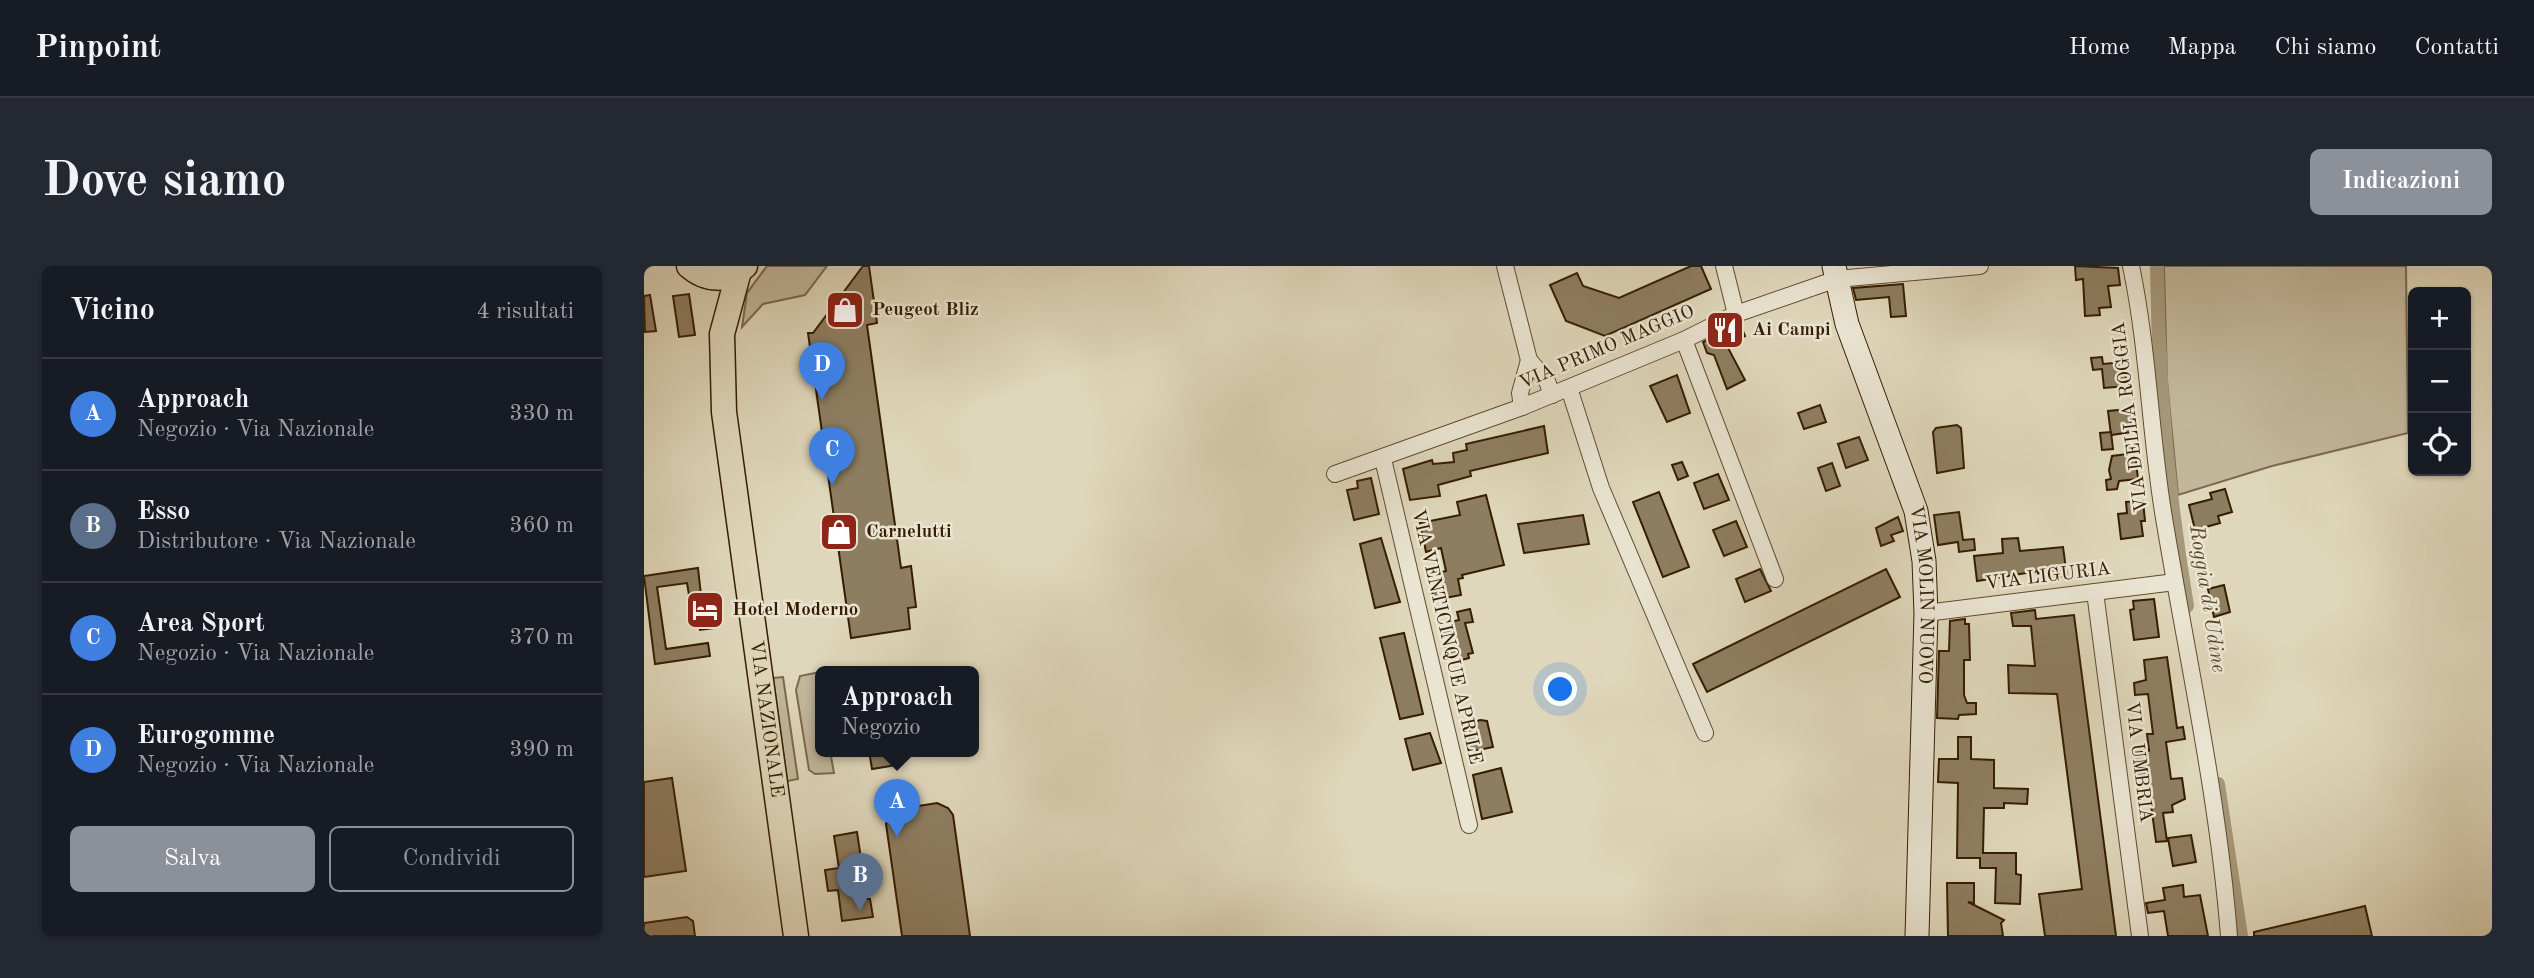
<!DOCTYPE html>
<html lang="it">
<head>
<meta charset="utf-8">
<style>
  body { margin:0; font-family:"Old Standard TT",serif; background:#242831; color:#f1f3f6 }
  .controls { position:absolute; right:21px; top:21px; display:grid; overflow:hidden; border-radius:10px; box-shadow:0 2px 5px #0004 }
  .controls button { width:63px; height:63px; display:grid; place-items:center; padding:0; border:0; border-bottom:2px solid #363941; background:#171b24; color:#f1f3f6; font:35px sans-serif }
  .you { position:absolute; left:917px; top:424px; width:24px; height:24px; margin:-18px; border:5px solid #fff; border-radius:50%; background:#1a73e8; box-shadow:0 0 0 10px #1a73e833 }
  .badge { display:grid; place-items:center; width:46px; height:46px; border-radius:50%; background:#8c9099; color:#fff; font-size:23px; font-weight:700 }
  .pin { position:absolute; translate:-50% -58px; filter:drop-shadow(0 2px 4px #0008) }
  .pin::after { content:''; position:absolute; top:37px; width:24px; height:21px; background:inherit; clip-path:polygon(0 0,100% 0,50% 100%) }
  .popup { position:absolute; left:171px; top:400px; width:164px; height:91px; box-sizing:border-box; display:grid; place-content:center; border-radius:10px; background:#171b24; filter:drop-shadow(0 2px 5px #0005); font-size:23px; white-space:nowrap; color:#9ea1a6 }
  .popup b { font-size:26px; color:#f1f3f6 }
  .popup::after { content:''; position:absolute; left:50%; top:100%; margin-left:-14px; border:14px solid transparent; border-top-color:#171b24 }
  .list { margin:0; padding:0; list-style:none }
  h2 { display:flex; justify-content:space-between; align-items:center; height:91px; margin:0; padding:0 28px; font-size:30px }
  h2 small { font-size:23px; font-weight:400; color:#9ea1a6 }
  .list li { display:grid; grid-template-columns:46px 1fr auto; gap:21px; align-items:center; box-sizing:border-box; height:112px; padding:0 28px; border-top:2px solid #363941 }
  .list b { display:block; font-size:26px; white-space:nowrap }
  .list p { margin:0; font-size:23px; white-space:nowrap; color:#9ea1a6 }
  .list em { font-size:23px; font-style:normal; color:#9ea1a6 }
  .actions { display:flex; gap:14px; padding:21px 28px }
  .actions a { flex:1; padding:16px 0; border:2px solid #8c9099; border-radius:10px; text-align:center; font-size:24px; color:#8c9099 }
  .actions .main { background:#8c9099; color:#fff }
  .icon { flex:none; width:38px; height:38px; fill:none; stroke:currentColor; stroke-width:2; stroke-linecap:round; stroke-linejoin:round }
  .map { position:relative; flex:none; width:1848px; height:670px; overflow:hidden; border-radius:10px }
  header { display:flex; align-items:center; gap:42px; box-sizing:border-box; height:98px; padding:0 35px; background:#171b24; border-bottom:2px solid #363941 }
  header strong { font-size:33px }
  nav { display:flex; gap:38px; margin-inline-start:auto; font-size:24px }
  .intro { display:flex; align-items:center; justify-content:space-between; box-sizing:border-box; height:168px; padding:0 42px }
  h1 { margin:0; font-size:49px }
  .button { padding:18px 32px; border-radius:10px; background:#8c9099; color:#fff; font-size:24px; font-weight:700 }
  main { display:flex; gap:42px; padding:0 42px }
  aside { flex:1; background:#171b24; border-radius:10px; box-shadow:0 2px 5px #0004 }
  .map>svg:first-child { display:block }
  .green { fill:#c2b79b; stroke:#7c6a4e; stroke-width:2 }
  .lines { fill:none; stroke-linecap:round; stroke-linejoin:round }
  .canal { stroke:#a6987b; stroke-width:14 }
  .building { fill:#8e7e61; stroke:#361d00; stroke-width:2 }
  .minor-casing { stroke:#604c2f; stroke-width:18 }
  .secondary-casing { stroke:#361d00; stroke-width:25 }
  .primary-casing { stroke:#361d00; stroke-width:27 }
  .minor { stroke:#eae5d3; stroke-width:16 }
  .secondary { stroke:#eae5d3; stroke-width:23 }
  .primary { stroke:#dfd7bb; stroke-width:24 }
  .labels { text-anchor:middle; dominant-baseline:central; stroke-width:5; stroke-linejoin:round; paint-order:stroke }
  .poi-label { font-size:19px; font-weight:bold; fill:#361d00; stroke:#eae5d3; text-anchor:start }
  .street-label { font-size:19px; fill:#361d00; stroke:#eae5d3 }
  .water-label { font-size:21px; font-style:italic; fill:#5d482b; stroke:#eae5d3 }
</style>
</head>
<body>
<header>
<strong>Pinpoint</strong>
<nav><a>Home</a><a>Mappa</a><a>Chi siamo</a><a>Contatti</a></nav>
</header>
<div class="intro"><h1>Dove siamo</h1><a class="button">Indicazioni</a></div>
<main>
<aside>
<h2>Vicino<small>4 risultati</small></h2>
<ul class="list">
<li><span class="badge" style="background:#3f7fe0">A</span><div><b>Approach</b><p>Negozio · Via Nazionale</p></div><em>330 m</em></li>
<li><span class="badge" style="background:#5c6f8a">B</span><div><b>Esso</b><p>Distributore · Via Nazionale</p></div><em>360 m</em></li>
<li><span class="badge" style="background:#3f7fe0">C</span><div><b>Area Sport</b><p>Negozio · Via Nazionale</p></div><em>370 m</em></li>
<li><span class="badge" style="background:#3f7fe0">D</span><div><b>Eurogomme</b><p>Negozio · Via Nazionale</p></div><em>390 m</em></li>
</ul>
<div class="actions"><a class="main">Salva</a><a>Condividi</a></div>
</aside>
<div class="map">
<svg width="1848" height="670" viewBox="0 0 1848 670">
  <rect width="100%" height="100%" fill="#dfd7bb"/>
  <filter id="stains"><feTurbulence type="fractalNoise" baseFrequency=".00286" numOctaves="4"/><feColorMatrix values="0 0 0 0 .2 0 0 0 0 .09 0 0 0 0 .02 0 0 0 .5 -.17"/></filter>
  <radialGradient id="worn" r=".72"><stop offset=".6" stop-color="#630" stop-opacity="0"/><stop offset="1" stop-color="#630" stop-opacity=".3"/></radialGradient>
  <g class="green">
    <polygon points="123,0 183,0 161,29 119,38 98,61 103,27"/>
    <polygon points="1520,0 1762,0 1764,167 1628,200 1534,229 1523,115"/>
    <polygon points="176,406 176,485 186,485 190,507 171,508 165,504 152,424 156,410"/>
    <polygon points="139,411 154,513 143,515 129,412"/>
  </g>
  <g class="lines">
    <g class="canal">
      <path d="M1513,0C1514,114 1524,228 1543,340"/>
      <polyline points="1574,518 1597,670"/>
    </g>
  </g>
  <g class="building">
    <polygon points="219,0 225,0 233,57 223,59 257,302 267,300 272,341 264,342 266,363 207,372 164,67 169,67"/>
    <polygon points="1047,0 1057,0 1067,23 961,70 922,55 906,19 933,7 939,20 975,32"/>
    <polygon points="1431,0 1474,2 1476,19 1464,20 1467,41 1455,42 1456,49 1441,50 1439,13 1432,14"/>
    <polygon points="1259,18 1262,50 1247,51 1245,31 1212,34 1209,22"/>
    <polygon points="45,28 51,69 35,71 29,30"/>
    <polygon points="6,29 12,65 1,66 0,30"/>
    <polygon points="1096,58 1101,70 1083,80 1101,114 1083,123 1070,89 1063,87 1059,76"/>
    <polygon points="1458,91 1459,98 1480,96 1483,120 1460,122 1458,103 1449,104 1447,92"/>
    <polygon points="1033,109 1046,147 1023,156 1006,120"/>
    <polygon points="1176,139 1182,156 1160,163 1154,147"/>
    <polygon points="1485,143 1488,166 1467,169 1464,145"/>
    <polygon points="1313,159 1317,162 1320,202 1293,207 1289,166 1292,162"/>
    <polygon points="900,160 904,187 826,205 827,210 794,219 796,230 766,234 759,203 788,194 789,198 810,196 809,187 823,184 822,178"/>
    <polygon points="1467,166 1469,183 1458,184 1456,167"/>
    <polygon points="1215,171 1224,194 1202,202 1194,178"/>
    <polygon points="1491,187 1494,213 1475,215 1473,223 1463,224 1462,214 1467,213 1465,204 1468,190"/>
    <polygon points="1038,196 1044,210 1034,214 1028,199"/>
    <polygon points="1188,197 1196,220 1182,225 1174,202"/>
    <polygon points="1074,208 1085,234 1060,243 1050,217"/>
    <polygon points="727,212 735,248 710,254 703,224 714,222 713,215"/>
    <polygon points="1581,223 1588,246 1574,250 1576,257 1551,264 1545,239 1568,233 1566,227"/>
    <polygon points="1015,226 1045,301 1019,311 989,236"/>
    <polygon points="842,229 860,299 818,309 819,312 814,313 817,329 790,334 784,309 802,305 797,282 782,286 776,257 816,249 813,236"/>
    <polygon points="1499,235 1501,255 1497,255 1499,270 1477,273 1474,248 1483,247 1482,236"/>
    <polygon points="1315,246 1319,274 1330,273 1331,284 1315,286 1314,276 1294,279 1290,249"/>
    <polygon points="939,249 945,278 880,287 874,258"/>
    <polygon points="1254,251 1259,265 1247,269 1250,275 1237,280 1232,262"/>
    <polygon points="1092,255 1103,281 1080,290 1069,264"/>
    <polygon points="737,272 756,336 731,342 716,278"/>
    <polygon points="1374,272 1376,285 1419,281 1423,310 1394,313 1394,305 1333,315 1330,290 1359,287 1358,273"/>
    <polygon points="54,302 57,329 66,328 71,362 56,364 52,341 47,341 43,317 13,321 22,383 64,377 66,390 11,398 0,310"/>
    <polygon points="1116,303 1127,325 1101,336 1092,313"/>
    <polygon points="1242,303 1256,331 1063,426 1049,398"/>
    <polygon points="1580,319 1586,346 1570,351 1564,323"/>
    <polygon points="1510,333 1515,371 1490,374 1486,344 1490,343 1489,335"/>
    <polygon points="826,343 829,356 821,357 829,387 824,388 825,392 814,395 813,391 804,393 797,358 815,354 813,346"/>
    <polygon points="1391,344 1392,353 1430,349 1472,670 1401,670 1395,628 1438,623 1413,428 1365,427 1364,399 1391,400 1387,360 1369,360 1367,347"/>
    <polygon points="1321,353 1321,358 1325,358 1326,394 1320,394 1320,429 1323,437 1332,437 1332,448 1315,449 1314,453 1293,452 1295,385 1305,385 1306,355"/>
    <polygon points="760,367 779,448 756,453 736,372"/>
    <polygon points="1523,391 1533,462 1539,461 1541,473 1522,476 1527,513 1538,512 1541,533 1528,539 1529,546 1519,547 1523,575 1512,576 1503,508 1492,510 1489,487 1505,485 1503,468 1509,468 1504,428 1491,429 1490,417 1502,414 1500,394"/>
    <polygon points="836,454 843,455 849,481 825,486 817,461"/>
    <polygon points="786,467 797,497 769,504 761,473"/>
    <polygon points="1314,471 1327,471 1327,493 1350,494 1350,522 1384,523 1383,538 1360,537 1360,542 1340,542 1339,587 1372,587 1372,608 1377,609 1376,638 1351,637 1352,602 1336,602 1336,592 1313,592 1314,517 1294,516 1295,493 1314,493"/>
    <polygon points="225,485 251,485 253,499 228,503"/>
    <polygon points="857,502 868,546 838,553 829,509"/>
    <polygon points="28,512 42,605 0,611 0,516"/>
    <polygon points="293,537 304,542 309,549 326,670 258,670 242,558 247,549 256,543"/>
    <polygon points="213,566 223,633 226,633 229,651 198,655 194,624 184,625 181,604 195,602 190,570"/>
    <polygon points="1547,569 1552,596 1529,600 1524,572"/>
    <polygon points="1303,617 1330,617 1330,637 1324,636 1360,654 1357,657 1359,670 1304,670"/>
    <polygon points="1539,619 1540,631 1556,629 1564,670 1524,670 1520,645 1504,647 1502,637 1521,634 1519,622"/>
    <polygon points="1721,640 1728,670 1610,670 1610,666"/>
    <polygon points="43,651 49,655 51,670 0,670 0,657"/>
  </g>
  <g class="lines">
    <defs>
      <g id="minor">
        <polyline points="861,0 885,94 903,115 908,129"/>
        <polyline points="1080,0 1092,48"/>
        <path d="M1487,0C1504,81 1506,165 1519,246C1542,387 1574,528 1585,670"/>
        <polyline points="1040,74 1131,313"/>
        <polyline points="925,122 957,222 1061,467"/>
        <polyline points="878,141 876,127 885,94"/>
        <polyline points="739,193 825,559"/>
        <polyline points="691,208 878,141 1040,74 1092,48 1193,13 1336,0"/>
        <polyline points="1451,326 1496,670"/>
        <polyline points="1282,347 1531,316"/>
      </g>
      <g id="secondary">
        <path id="s1" d="M1190,0L1203,58L1272,245L1280,295L1282,347L1273,670"/>
      </g>
      <g id="primary">
        <path d="M45,0C62,15 84,16 101,0"/>
        <path id="s2" d="M95,5L78,68L80,146L152,670"/>
      </g>
    </defs>
    <use href="#minor" class="minor-casing"/>
    <use href="#secondary" class="secondary-casing"/>
    <use href="#primary" class="primary-casing"/>
    <use href="#minor" class="minor"/>
    <use href="#secondary" class="secondary"/>
    <use href="#primary" class="primary"/>
  </g>
  <defs>
    <symbol id="shop-square" viewBox="-11 -11 22 22"><rect x="-9" y="-9" width="18" height="18" rx="4" fill="#8f2418" stroke="#eae5d3"/><path d="M-5-2.5h2.3a2.7 3.5 0 0 1 5.4 0H5L5.5 6h-11ZM-1.5-2.5h3a1.5 2.3 0 0 0-3 0Z" fill="#fff"/></symbol>
    <symbol id="restaurant-square" viewBox="-11 -11 22 22"><rect x="-9" y="-9" width="18" height="18" rx="4" fill="#8f2418" stroke="#eae5d3"/><path d="M-5-6h1v4h1v-4h1v4h1v-4h1v5L-1.5 .5V6h-2V.5L-5-1ZM5-6V6H3V1.5H1.5Q1.5-4 5-6Z" fill="#fff"/></symbol>
    <symbol id="hotel-square" viewBox="-11 -11 22 22"><rect x="-9" y="-9" width="18" height="18" rx="4" fill="#8f2418" stroke="#eae5d3"/><path d="M-6-4.5h1.5V1H6V5H4.5V3h-9V5H-6ZM-4 0a1.8 1.8 0 1 1 3.6 0ZM.5 0V-2.5h3Q6-2.5 6 0Z" fill="#fff"/></symbol>
  </defs>
  <g fill-rule="evenodd">
    <use href="#shop-square" x="179" y="22" width="44" height="44"/>
    <use href="#restaurant-square" x="1059" y="42" width="44" height="44"/>
    <use href="#shop-square" x="173" y="244" width="44" height="44"/>
    <use href="#hotel-square" x="39" y="322" width="44" height="44"/>
  </g>
  <g class="labels">
    <g class="poi-label">
      <text x="228" y="44">Peugeot Bliz</text>
      <text x="1108" y="64">Ai Campi</text>
      <text x="222" y="266">Carnelutti</text>
      <text x="88" y="344">Hotel Moderno</text>
    </g>
    <g class="street-label">
      <text transform="translate(963 82) rotate(-23)">VIA PRIMO MAGGIO</text>
      <text transform="translate(1487 151) rotate(-97)">VIA DELLA ROGGIA</text>
      <text transform="translate(1404 311) rotate(-7)">VIA LIGURIA</text>
      <text stroke="none"><textPath href="#s1" startOffset="343">VIA MOLIN NUOVO</textPath></text>
      <text transform="translate(802 371) rotate(77)">VIA VENTICINQUE APRILE</text>
      <text stroke="none"><textPath href="#s2" startOffset="453">VIA NAZIONALE</textPath></text>
      <text transform="translate(1494 496) rotate(83)">VIA UMBRIA</text>
    </g>
    <g class="water-label">
      <text transform="translate(1563 333) rotate(81)">Roggia di Udine</text>
    </g>
  </g>
  <rect width="100%" height="100%" filter="url(#stains)"/>
  <rect width="100%" height="100%" fill="url(#worn)"/>
</svg>
<div class="controls">
<button>+</button>
<button>−</button>
<button><svg class="icon" aria-label="locate" viewBox="0 0 24 24"><circle cx="12" cy="12" r="6"/><path d="M12 2v4M12 18v4M2 12h4M18 12h4"/></svg></button>
</div>
<div class="you"></div>
<div class="pin badge" style="left:253px;top:571px;background:#3f7fe0">A</div>
<div class="popup"><b>Approach</b>Negozio</div>
<div class="pin badge" style="left:216px;top:645px;background:#5c6f8a">B</div>
<div class="pin badge" style="left:188px;top:219px;background:#3f7fe0">C</div>
<div class="pin badge" style="left:178px;top:134px;background:#3f7fe0">D</div>
</div>
</main>
</body>
</html>
